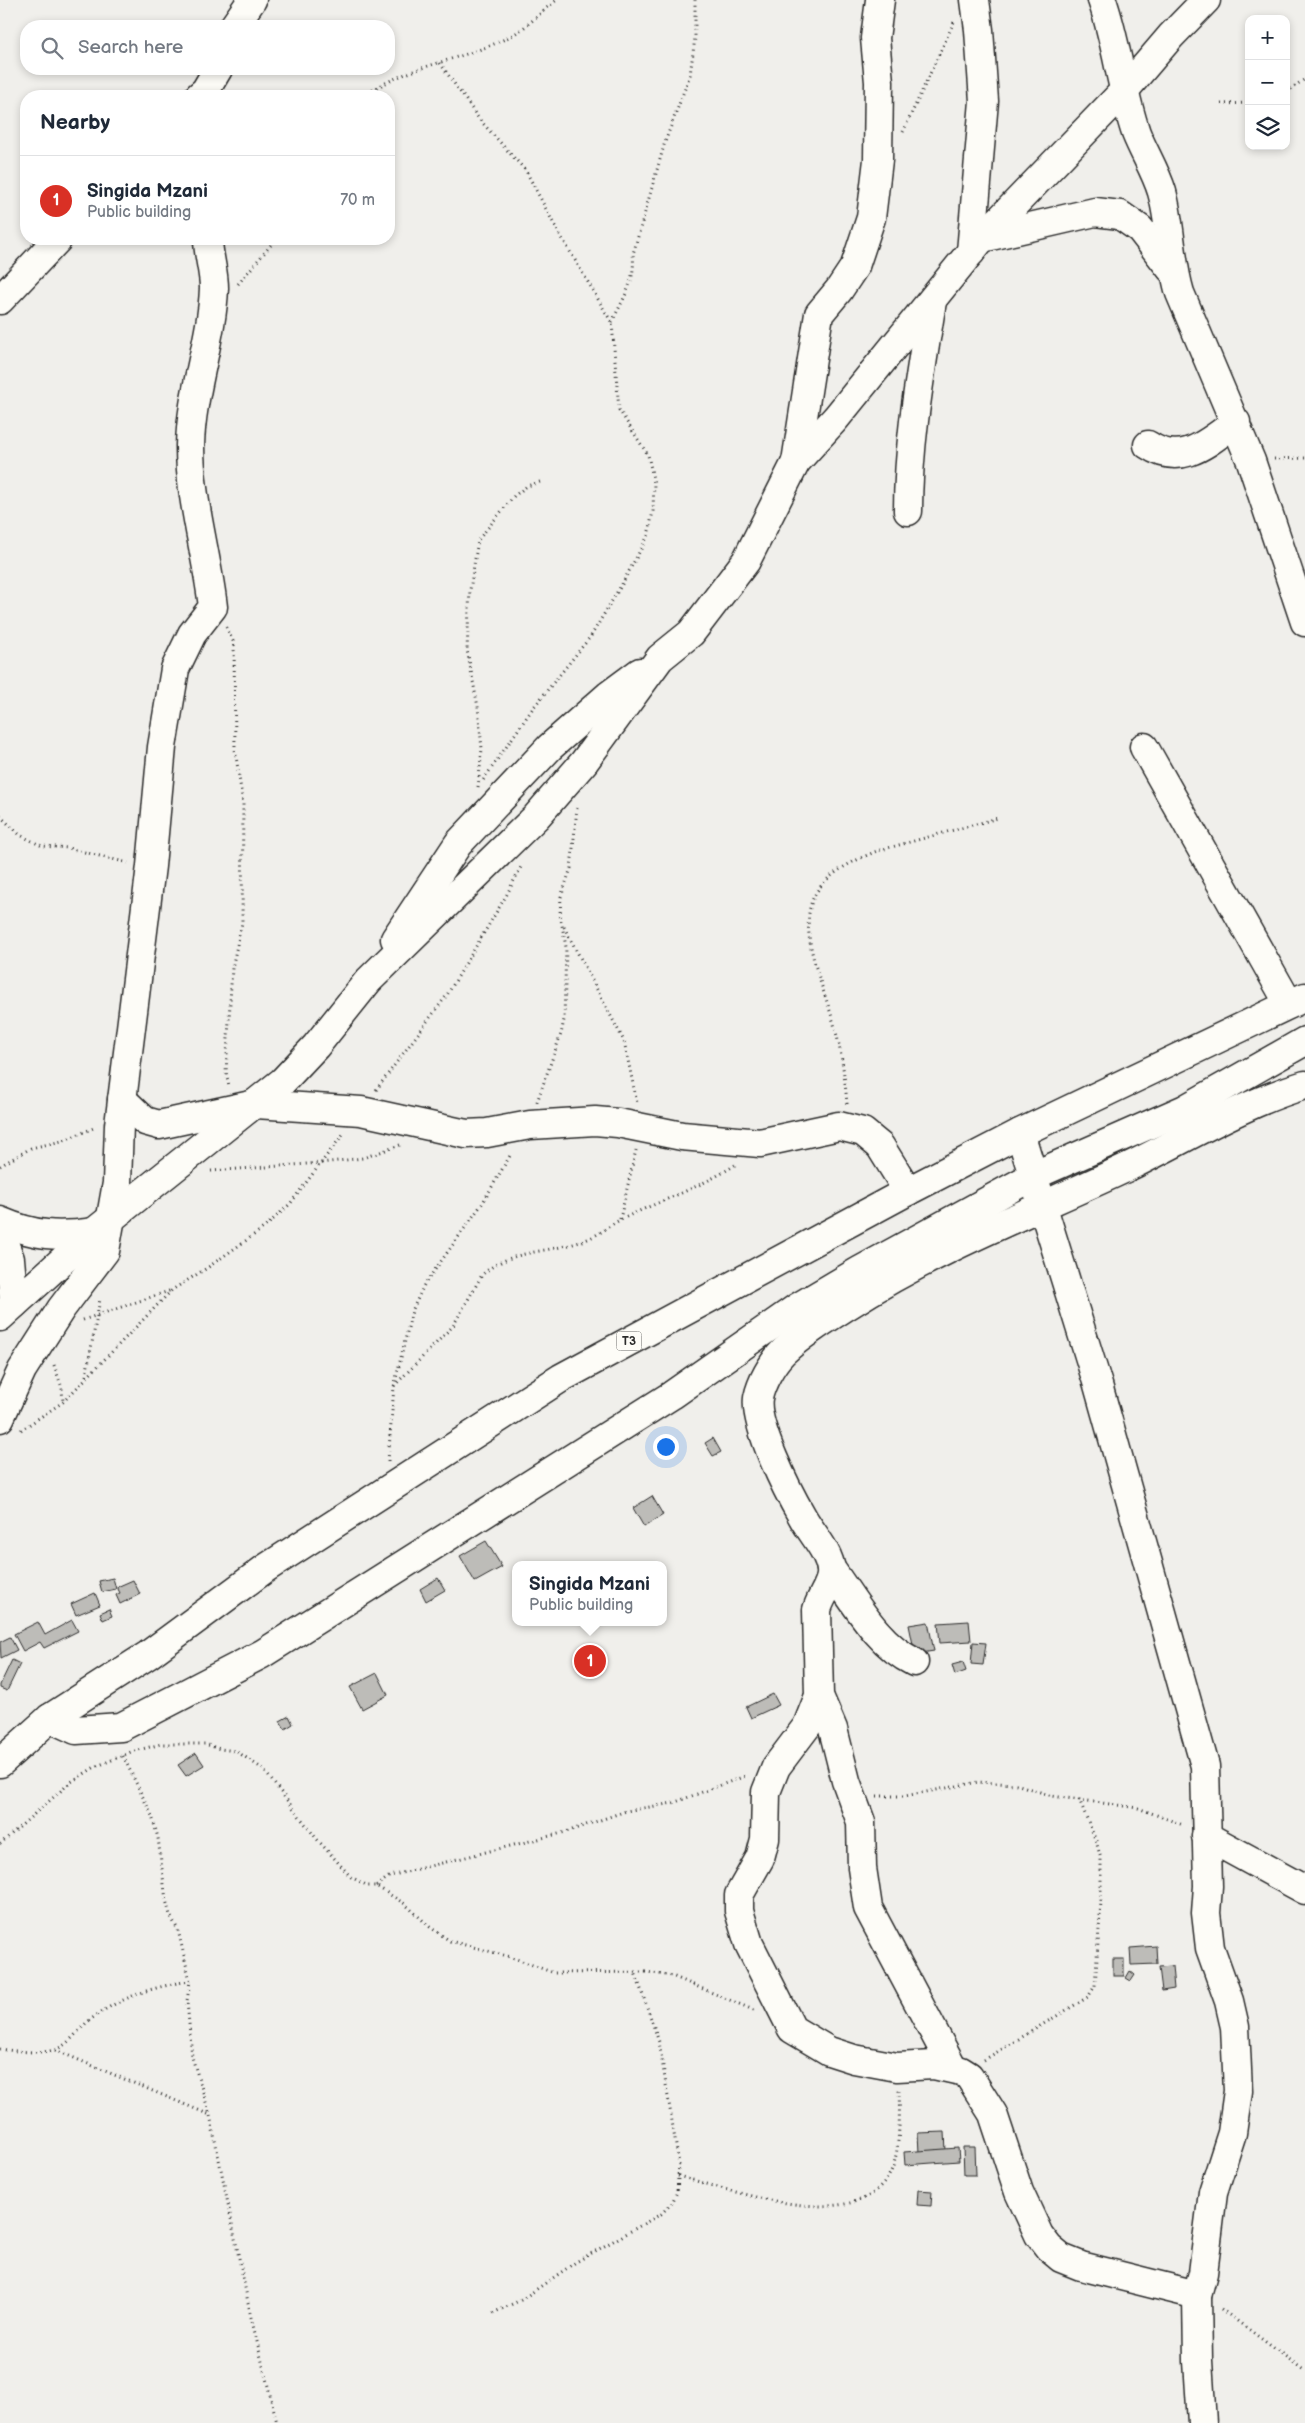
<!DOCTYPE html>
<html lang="en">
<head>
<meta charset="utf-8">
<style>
  body { margin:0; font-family:"Balsamiq Sans",sans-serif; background:#f6f6f7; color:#1f2937 }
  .controls { position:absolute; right:15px; top:15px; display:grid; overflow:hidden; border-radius:10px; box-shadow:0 2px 8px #0003 }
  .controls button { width:45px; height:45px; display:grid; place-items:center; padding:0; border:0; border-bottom:1px solid #e0e1e3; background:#fff; color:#1f2937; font:25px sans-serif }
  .you { position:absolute; left:665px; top:1446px; width:18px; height:18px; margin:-12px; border:4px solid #fff; border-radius:50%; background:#1a73e8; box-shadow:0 0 0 8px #1a73e833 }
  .badge { display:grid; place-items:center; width:32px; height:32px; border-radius:50%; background:#d93025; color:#fff; font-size:16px; font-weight:700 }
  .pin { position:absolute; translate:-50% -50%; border:2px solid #fff; box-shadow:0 1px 5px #0006 }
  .popup { position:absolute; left:512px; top:1561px; width:155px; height:65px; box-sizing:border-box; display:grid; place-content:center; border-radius:10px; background:#fff; filter:drop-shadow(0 1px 4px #0005); font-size:16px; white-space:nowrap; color:#747a83 }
  .popup b { font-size:19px; color:#1f2937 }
  .popup::after { content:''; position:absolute; left:50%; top:100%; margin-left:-10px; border:10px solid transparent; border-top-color:#fff }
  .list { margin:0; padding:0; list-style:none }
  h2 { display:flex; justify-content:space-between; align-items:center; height:65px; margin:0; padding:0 20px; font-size:21px }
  h2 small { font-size:16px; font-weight:400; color:#747a83 }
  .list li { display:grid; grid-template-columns:32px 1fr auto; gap:15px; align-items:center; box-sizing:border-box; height:90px; padding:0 20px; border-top:1px solid #e0e1e3 }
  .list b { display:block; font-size:19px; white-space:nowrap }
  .list p { margin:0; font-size:16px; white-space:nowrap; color:#747a83 }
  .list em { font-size:16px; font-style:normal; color:#747a83 }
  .icon { flex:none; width:28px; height:28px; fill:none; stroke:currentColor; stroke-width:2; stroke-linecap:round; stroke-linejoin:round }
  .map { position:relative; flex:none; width:1305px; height:2423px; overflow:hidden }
  .search { position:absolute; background:#fff; box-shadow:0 2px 8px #0003; left:20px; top:20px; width:375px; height:55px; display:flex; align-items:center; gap:12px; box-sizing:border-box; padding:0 18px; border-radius:20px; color:#747a83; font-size:19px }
  .panel { position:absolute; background:#fff; box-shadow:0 2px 8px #0003; left:20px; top:90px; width:375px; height:155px; border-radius:20px }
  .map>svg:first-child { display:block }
  .building { fill:#bdbcb8; stroke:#2b2b2b }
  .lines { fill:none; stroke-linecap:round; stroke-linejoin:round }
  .minor-casing { stroke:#2b2b2b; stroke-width:31 }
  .highway-casing { stroke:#2b2b2b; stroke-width:31 }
  .path { stroke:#2b2b2b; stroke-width:3; stroke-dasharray:1 4; stroke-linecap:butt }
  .minor { stroke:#fdfcf7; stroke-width:28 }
  .highway { stroke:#fdfcf7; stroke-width:28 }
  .labels { text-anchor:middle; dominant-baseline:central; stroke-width:5; stroke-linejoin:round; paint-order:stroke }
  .shield { fill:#fdfcf7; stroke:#6a6a68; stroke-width:1 }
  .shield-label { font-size:12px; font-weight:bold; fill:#2b2b2b }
</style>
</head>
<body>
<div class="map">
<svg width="1305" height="2423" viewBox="0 0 1305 2423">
  <rect width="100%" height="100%" fill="#f0efeb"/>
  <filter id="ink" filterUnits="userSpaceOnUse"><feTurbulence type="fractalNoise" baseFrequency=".02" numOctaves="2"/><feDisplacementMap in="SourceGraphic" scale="10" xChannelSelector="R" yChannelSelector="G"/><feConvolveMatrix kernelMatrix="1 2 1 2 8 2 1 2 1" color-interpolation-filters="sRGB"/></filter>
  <g filter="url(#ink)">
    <g class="building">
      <polygon points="713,1438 721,1452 713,1456 705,1443"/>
      <polygon points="652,1496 663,1515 644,1527 633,1508"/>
      <polygon points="486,1541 502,1567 475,1582 460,1556"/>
      <polygon points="113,1578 116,1589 102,1592 99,1581"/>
      <polygon points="438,1578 445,1590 426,1601 420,1589"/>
      <polygon points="133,1580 140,1594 120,1604 116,1595 120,1593 117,1587"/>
      <polygon points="95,1593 100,1605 76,1615 71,1604"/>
      <polygon points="109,1609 112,1616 103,1620 100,1613"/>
      <polygon points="72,1620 78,1631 44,1648 40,1642 23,1651 14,1634 38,1622 45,1635"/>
      <polygon points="969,1621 971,1641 940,1643 938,1623"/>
      <polygon points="928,1622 934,1651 915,1654 909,1625"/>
      <polygon points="10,1637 17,1650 1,1658 0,1642"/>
      <polygon points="973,1642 986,1643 983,1665 971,1664"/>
      <polygon points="12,1660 20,1664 7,1691 0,1688 0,1685"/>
      <polygon points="963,1662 966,1671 955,1675 952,1665"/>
      <polygon points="377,1673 388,1695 362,1709 350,1687"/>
      <polygon points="773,1694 779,1705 751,1718 746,1707"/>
      <polygon points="289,1716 293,1724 285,1729 280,1721"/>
      <polygon points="196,1753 204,1765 186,1776 178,1765"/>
      <polygon points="1156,1946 1157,1964 1131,1965 1130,1948"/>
      <rect x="1113" y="1959" width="11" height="17"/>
      <polygon points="1172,1966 1174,1989 1162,1991 1159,1967"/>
      <polygon points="1130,1971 1135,1975 1131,1981 1126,1978"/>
      <polygon points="945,2132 946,2151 919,2153 918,2133"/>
      <polygon points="963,2147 975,2147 976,2175 964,2175"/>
      <polygon points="958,2148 959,2161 905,2165 904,2152"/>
      <polygon points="918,2190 932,2191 931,2206 917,2205"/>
    </g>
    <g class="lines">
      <defs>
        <g id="minor">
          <path d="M1102,0C1117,43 1121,89 1136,133C1144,153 1156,172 1162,192C1171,225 1170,260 1180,293L1251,461L1305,622"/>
          <polyline points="234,26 252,0"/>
          <polyline points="199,96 205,91 218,69"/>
          <polyline points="982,238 1095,212 1120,215 1140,229 1171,269"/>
          <polyline points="971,252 984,101 979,30 975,0"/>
          <polyline points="0,300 58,239"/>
          <path d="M1148,445C1182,468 1208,442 1236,422"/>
          <polyline points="796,462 819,314 839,290 855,266 871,218 878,160 879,82 875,38 880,0"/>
          <path d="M908,511C908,441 921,371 932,301"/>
          <polyline points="1144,747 1289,1004"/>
          <polyline points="395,939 458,844 550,747 609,695 640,672"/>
          <polyline points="122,1099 145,1121 159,1125 256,1104 361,1111 466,1134 487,1133 530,1125 595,1121 618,1123 682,1136 760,1143 839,1126 863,1132 880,1146 908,1191"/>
          <polyline points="1020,1133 1098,1385 1205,1766 1208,1886 1206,1913 1210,1948 1229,2001 1235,2027 1238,2091 1232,2133 1213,2192 1203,2273 1197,2295 1198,2361 1202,2423"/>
          <path d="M0,1221C35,1236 57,1237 94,1232"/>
          <polyline points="0,1232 10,1259 14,1304"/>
          <polyline points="0,1317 94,1232 283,1081 316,1046 368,981 536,817 584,762 660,658 691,633 746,561 796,462 836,418 982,238 1124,91 1171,36 1206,0"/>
          <path d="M0,1418L22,1370L61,1309L105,1251L117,1183L119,1125L151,866L162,747L175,669L192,634L213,607C207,554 190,500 190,446C191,392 212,340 214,288C214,271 208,255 208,239"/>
          <path d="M831,1569C855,1602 877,1644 914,1662"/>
          <polyline points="819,1696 807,1726 776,1767 766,1792 765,1839 760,1858 739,1895 739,1911 749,1944 792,2029 829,2051 854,2059 897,2067 934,2065 961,2071 969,2076 993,2114 1019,2192 1039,2235 1049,2248 1061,2258 1081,2266 1197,2295"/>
          <polyline points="50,1718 76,1730 121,1727 262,1654 672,1395 798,1307 859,1271 1035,1175 1185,1109 1305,1041"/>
          <polyline points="1206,1836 1305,1890"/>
          <path d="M953,2068L868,1908L862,1868L861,1822L846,1781L833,1729L819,1696L817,1610C820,1597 833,1583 831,1570C829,1551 811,1533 802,1516C788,1492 754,1425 758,1398C761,1383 772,1363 783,1352C802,1334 825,1320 847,1306C936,1248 1035,1211 1130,1166C1187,1138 1244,1103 1305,1085"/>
        </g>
        <polyline id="highway" points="0,1763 50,1718 148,1655 266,1568 561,1378 908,1191 1020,1133 1305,997"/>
      </defs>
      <use href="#minor" class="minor-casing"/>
      <use href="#highway" class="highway-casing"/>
      <g class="path">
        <polyline points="440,63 479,119 526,171 555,226 612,323 619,410 648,455 654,483 653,511 648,536 622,584 591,636 533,708 482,782"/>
        <polyline points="1286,92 1305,79"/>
        <path d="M364,96C407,65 462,61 509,37C527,28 540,12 557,0"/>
        <polyline points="1221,104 1249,103"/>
        <polyline points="903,132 954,22"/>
        <polyline points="238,284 276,239"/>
        <path d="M612,322C623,299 636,281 633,254L665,142L690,75L695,38V0"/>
        <polyline points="1274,459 1305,458"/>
        <polyline points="226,627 234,643 235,749 243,804 242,923 232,968 226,1072 229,1086"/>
        <polyline points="478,787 482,749 478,707 467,650 470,590 478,540 514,496 527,486 540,482"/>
        <polyline points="0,816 20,835 42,846 68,848 128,863"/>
        <polyline points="564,927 624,1041 637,1103"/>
        <polyline points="376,1090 447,995 506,896 521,867"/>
        <polyline points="537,1102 561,1034 564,1020 566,947 560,914 561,897 571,868 577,808"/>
        <path d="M847,1104C845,1079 842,1056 836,1032C828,996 798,938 812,901C822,875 853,861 877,851L998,818"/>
        <polyline points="0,1166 31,1148 62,1141 96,1127"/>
        <polyline points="211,1171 321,1163 344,1133"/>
        <polyline points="620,1219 636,1150"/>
        <polyline points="83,1320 172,1290"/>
        <polyline points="54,1365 62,1388 63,1402"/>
        <polyline points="86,1376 100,1299"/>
        <path d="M394,1386L453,1326L482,1275C510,1247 558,1254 592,1237C603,1232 611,1224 622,1219C659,1201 700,1188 735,1165"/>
        <polyline points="21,1430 63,1402 172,1290 207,1268 265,1227 290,1204 321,1163 363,1158 400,1145"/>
        <polyline points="388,1461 394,1387 412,1311 424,1285 482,1204 511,1154"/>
        <polyline points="123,1756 152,1816 158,1838 166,1900 170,1915 178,1930 190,1981 187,2001 192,2057 210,2115 251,2317 277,2423"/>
        <polyline points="877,1796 905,1796 978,1782 1016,1784 1052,1796 1138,1808 1183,1825"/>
        <polyline points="0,1844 71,1782 95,1767 131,1752 161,1744 205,1744 220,1749 236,1751 263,1769 316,1838 351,1877 368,1886 376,1886 405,1904 430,1927 450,1941 511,1957 554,1973 647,1972 672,1976 756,2011"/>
        <polyline points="376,1886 390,1876 566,1832 626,1811 673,1803 748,1775"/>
        <path d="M0,2049C14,2051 41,2054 54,2050C70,2045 78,2029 90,2020C118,1998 155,1986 190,1981"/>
        <polyline points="55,2050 210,2115"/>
        <polyline points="984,2060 1088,1997 1095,1986 1101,1901 1101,1859 1096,1841 1079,1799"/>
        <path d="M678,2176C730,2189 864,2240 892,2169C900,2150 900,2110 899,2090"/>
        <polyline points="1221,2309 1305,2371"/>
        <polyline points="493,2313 521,2300 576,2262 661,2214 672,2203 677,2192 679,2164 659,2042 635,1972"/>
      </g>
      <use href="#minor" class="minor"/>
      <use href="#highway" class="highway"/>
    </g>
  </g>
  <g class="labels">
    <rect class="shield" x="616.5" y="1331.5" width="25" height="19" rx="4"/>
    <g class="shield-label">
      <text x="629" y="1341">T3</text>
    </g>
  </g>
</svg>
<div class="controls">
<button>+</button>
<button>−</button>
<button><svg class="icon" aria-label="layers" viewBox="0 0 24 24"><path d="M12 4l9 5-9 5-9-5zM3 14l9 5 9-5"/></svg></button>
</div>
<div class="you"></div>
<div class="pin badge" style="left:590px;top:1661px">1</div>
<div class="popup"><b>Singida Mzani</b>Public building</div>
<div class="search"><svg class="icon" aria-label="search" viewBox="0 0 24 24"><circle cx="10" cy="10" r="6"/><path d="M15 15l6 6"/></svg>Search here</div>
<section class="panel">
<h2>Nearby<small></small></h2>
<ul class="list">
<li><span class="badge">1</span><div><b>Singida Mzani</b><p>Public building</p></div><em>70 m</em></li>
</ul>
</section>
</div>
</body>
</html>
